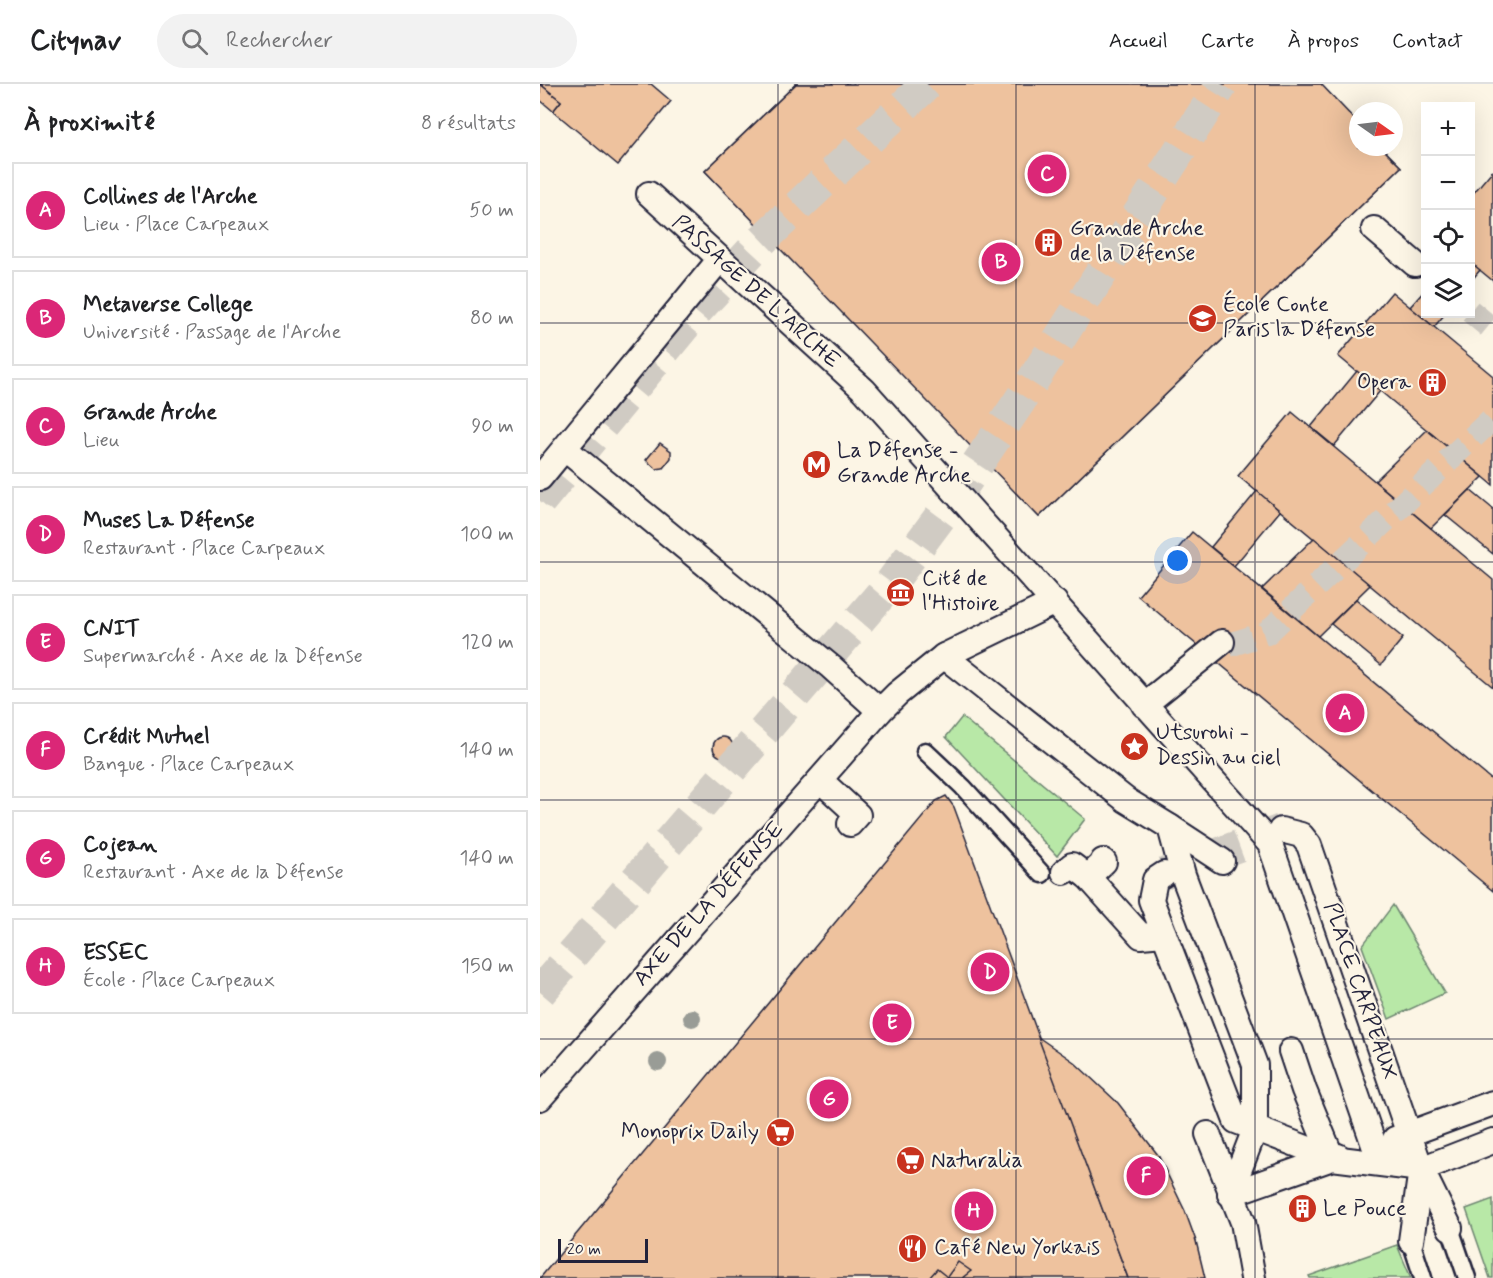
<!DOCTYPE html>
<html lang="fr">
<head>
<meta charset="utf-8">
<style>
  body { margin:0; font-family:Mynerve,sans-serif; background:#f2f2f2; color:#202124 }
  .controls { position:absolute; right:18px; top:18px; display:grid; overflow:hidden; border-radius:0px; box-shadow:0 6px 24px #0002 }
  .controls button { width:54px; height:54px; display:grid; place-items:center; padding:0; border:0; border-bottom:2px solid #e0e0e0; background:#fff; color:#202124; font:30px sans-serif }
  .compass { position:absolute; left:809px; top:18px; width:54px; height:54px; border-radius:50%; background:#fff; box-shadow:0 6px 24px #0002; rotate:104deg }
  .scale { position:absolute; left:18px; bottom:15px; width:90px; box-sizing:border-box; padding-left:6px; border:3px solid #22223b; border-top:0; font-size:16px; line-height:21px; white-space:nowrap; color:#22223b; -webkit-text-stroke:4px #fcf5e5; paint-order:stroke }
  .you { position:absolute; left:638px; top:477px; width:21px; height:21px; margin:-15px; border:4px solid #fff; border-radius:50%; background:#1a73e8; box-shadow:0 0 0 9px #1a73e833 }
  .badge { display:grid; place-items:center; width:39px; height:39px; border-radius:50%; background:#db2777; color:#fff; font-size:20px; font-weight:700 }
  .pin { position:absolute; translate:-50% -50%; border:3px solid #fff; box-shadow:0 2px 6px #0006 }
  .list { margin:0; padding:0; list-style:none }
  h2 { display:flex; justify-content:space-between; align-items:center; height:78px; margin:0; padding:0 24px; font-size:26px }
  h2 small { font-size:20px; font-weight:400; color:#757577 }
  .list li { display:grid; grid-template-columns:39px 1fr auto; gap:18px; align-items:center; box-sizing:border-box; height:96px; margin:0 12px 12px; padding:0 12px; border:2px solid #e0e0e0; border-radius:0px }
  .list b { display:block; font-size:22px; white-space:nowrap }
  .list p { margin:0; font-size:20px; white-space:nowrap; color:#757577 }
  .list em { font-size:20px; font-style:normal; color:#757577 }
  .icon { flex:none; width:33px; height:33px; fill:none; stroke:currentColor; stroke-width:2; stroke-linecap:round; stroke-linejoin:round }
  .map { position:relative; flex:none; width:953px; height:1194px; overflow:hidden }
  header { display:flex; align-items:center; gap:36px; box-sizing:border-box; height:84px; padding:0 30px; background:#fff; border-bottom:2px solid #e0e0e0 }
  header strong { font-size:28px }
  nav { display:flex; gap:33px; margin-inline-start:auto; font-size:21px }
  .search { width:420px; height:54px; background:#f2f2f2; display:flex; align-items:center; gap:15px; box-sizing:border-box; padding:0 21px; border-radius:33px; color:#757577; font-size:22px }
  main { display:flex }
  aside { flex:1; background:#fff }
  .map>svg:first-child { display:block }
  .green { fill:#b8e8a7; stroke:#6d8571; stroke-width:1.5 }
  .building { fill:#eec29e; stroke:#22223b; stroke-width:1.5 }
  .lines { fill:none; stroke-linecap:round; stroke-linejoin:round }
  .pedestrian-tunnel { stroke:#d0cbc3; stroke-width:24; stroke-dasharray:24 12; stroke-linecap:butt }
  .minor-tunnel { stroke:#d0cbc3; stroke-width:32; stroke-dasharray:32 16; stroke-linecap:butt }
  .motorway-tunnel { stroke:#d0cbc3; stroke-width:33; stroke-dasharray:33 16; stroke-linecap:butt }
  .service-casing { stroke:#22223b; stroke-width:21 }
  .pedestrian-casing { stroke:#22223b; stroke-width:28 }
  .service { stroke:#fcf5e5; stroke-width:16 }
  .pedestrian { stroke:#fcf5e5; stroke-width:24 }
  .tree { fill:#999c96 }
  .grid { fill:none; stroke:#22223b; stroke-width:1.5; stroke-opacity:0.55 }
  .labels { text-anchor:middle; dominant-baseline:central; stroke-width:4.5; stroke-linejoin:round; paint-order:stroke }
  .poi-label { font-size:22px; fill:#22223b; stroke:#fcf5e5; text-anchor:start }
  .street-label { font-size:22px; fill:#22223b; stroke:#fcf5e5 }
</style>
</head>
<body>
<header>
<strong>Citynav</strong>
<div class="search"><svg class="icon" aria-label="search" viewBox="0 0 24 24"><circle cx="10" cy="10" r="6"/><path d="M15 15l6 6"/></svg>Rechercher</div>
<nav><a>Accueil</a><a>Carte</a><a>À propos</a><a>Contact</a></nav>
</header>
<main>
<aside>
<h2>À proximité<small>8 résultats</small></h2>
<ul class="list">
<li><span class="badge">A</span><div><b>Collines de l'Arche</b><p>Lieu · Place Carpeaux</p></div><em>50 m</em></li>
<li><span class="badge">B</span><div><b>Metaverse College</b><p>Université · Passage de l'Arche</p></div><em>80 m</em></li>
<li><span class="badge">C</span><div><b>Grande Arche</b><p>Lieu</p></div><em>90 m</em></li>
<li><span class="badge">D</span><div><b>Muses La Défense</b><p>Restaurant · Place Carpeaux</p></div><em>100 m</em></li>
<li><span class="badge">E</span><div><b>CNIT</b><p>Supermarché · Axe de la Défense</p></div><em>120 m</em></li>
<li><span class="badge">F</span><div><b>Crédit Mutuel</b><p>Banque · Place Carpeaux</p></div><em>140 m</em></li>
<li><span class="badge">G</span><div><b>Cojean</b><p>Restaurant · Axe de la Défense</p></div><em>140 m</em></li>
<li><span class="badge">H</span><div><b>ESSEC</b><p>École · Place Carpeaux</p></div><em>150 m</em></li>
</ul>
</aside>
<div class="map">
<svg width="953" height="1194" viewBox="0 0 953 1194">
  <rect width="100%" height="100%" fill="#fcf5e5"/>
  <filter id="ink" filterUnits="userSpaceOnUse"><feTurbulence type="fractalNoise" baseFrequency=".0167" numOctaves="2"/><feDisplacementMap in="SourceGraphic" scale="12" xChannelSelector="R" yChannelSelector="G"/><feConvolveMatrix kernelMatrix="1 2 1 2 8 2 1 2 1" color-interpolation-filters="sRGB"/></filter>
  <g filter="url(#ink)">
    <g class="green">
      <polygon points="422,633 545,735 517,772 406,653"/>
      <polygon points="853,821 905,909 849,935 822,862"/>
      <polygon points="953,1115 953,1194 950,1194 926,1125"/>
      <polygon points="857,1161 871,1194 770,1194 769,1192"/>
    </g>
    <g class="building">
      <polygon points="0,0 111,0 131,17 78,81 13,27 21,17"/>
      <polygon points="0,0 21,17 13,27 0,16"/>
      <polygon points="256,0 780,0 818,39 818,63 841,63 861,83 499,433 335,260 165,87"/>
      <polygon points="256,0 660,0 799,143 562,371 228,27"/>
      <polygon points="256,0 781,0 818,39 818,63 841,63 861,83 499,433 165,87"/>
      <polygon points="952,87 953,88 953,197 930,178 930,113"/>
      <polygon points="930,178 940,186 930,198"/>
      <polygon points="886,205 886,230 905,230 894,243 870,223"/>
      <polygon points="852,208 953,292 953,401 798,272"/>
      <polygon points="817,287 840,307 794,362 771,343"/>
      <polygon points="752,328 953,496 953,603 698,392"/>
      <polygon points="887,346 943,393 891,444 835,397"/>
      <polygon points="120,359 131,367 131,374 123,384 116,385 106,376"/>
      <polygon points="930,406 953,425 953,470 905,431"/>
      <polygon points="717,407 740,427 694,482 671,463"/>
      <polygon points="652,448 953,697 953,807 598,512"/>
      <polygon points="774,454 830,501 778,552 722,505"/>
      <polygon points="816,515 863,554 841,581 791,540"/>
      <circle cx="183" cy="663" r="10"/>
      <polygon points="406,712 414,723 588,1194 0,1194 396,717"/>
      <polygon points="498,953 534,978 578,1019 618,1071 645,1127 656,1157 665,1194 588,1194"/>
      <polygon points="764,1115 772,1122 765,1136 751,1123 758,1116"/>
      <polygon points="418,1178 431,1187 422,1194 389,1194 397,1185 407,1193"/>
    </g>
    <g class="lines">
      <g class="pedestrian-tunnel">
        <polyline points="930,227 953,246"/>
        <polyline points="689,561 727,549 953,334"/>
      </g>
      <polyline class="minor-tunnel" points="624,790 741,746"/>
      <g class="motorway-tunnel">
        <polyline points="0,417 159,224 219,159 387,0"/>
        <polyline points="0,908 350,500 420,406 479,318 682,0"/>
      </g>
      <defs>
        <g id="service">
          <polyline points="385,667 423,703 502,790"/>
          <polyline points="910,1144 927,1194"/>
          <polyline points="871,1157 883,1194"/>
        </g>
        <g id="pedestrian">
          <polyline points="109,110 324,306 730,760 834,1061 881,1085"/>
          <polyline points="834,145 875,180"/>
          <polyline points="25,365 291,583 340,627"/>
          <polyline points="0,394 180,175"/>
          <polyline points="404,572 515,518"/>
          <polyline points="604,621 682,558"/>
          <polyline points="280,696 318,731 310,740"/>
          <polyline points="630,743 682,777"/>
          <polyline points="524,788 532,781 548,793 601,852 624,850"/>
          <polyline points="624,790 615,796 611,816 696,1037 792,1074 881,1085 769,761 761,751 741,746"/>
          <polyline points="548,793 564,778 563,777"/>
          <polyline points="751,967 764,1006 792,1074"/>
          <polyline points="0,1014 340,627 357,610 404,572 586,716 630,743 643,791 715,981 715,1045 690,1110"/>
          <polyline points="668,1050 703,1138 713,1194"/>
          <polyline points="855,1055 953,1019"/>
          <polyline points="881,1085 953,1057"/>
          <polyline points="881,1085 910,1144"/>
          <polyline points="690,1110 798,1072"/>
          <polyline points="871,1157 881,1085"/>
        </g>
      </defs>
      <use href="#service" class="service-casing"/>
      <use href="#pedestrian" class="pedestrian-casing"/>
      <use href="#service" class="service"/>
      <use href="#pedestrian" class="pedestrian"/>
    </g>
    <g class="tree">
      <circle cx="152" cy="934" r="9"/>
      <circle cx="118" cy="978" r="9"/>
    </g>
  </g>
  <path class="grid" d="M238,0V1194M476,0V1194M715,0V1194M0,239H953M0,478H953M0,716H953M0,955H953"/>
  <defs>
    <symbol id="building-disc" viewBox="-11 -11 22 22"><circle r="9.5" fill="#c8321e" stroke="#fcf5e5"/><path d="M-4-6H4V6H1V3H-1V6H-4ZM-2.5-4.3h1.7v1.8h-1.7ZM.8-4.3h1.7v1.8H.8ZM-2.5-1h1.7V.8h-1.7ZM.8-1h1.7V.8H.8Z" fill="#fff"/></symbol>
    <symbol id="university-disc" viewBox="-11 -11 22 22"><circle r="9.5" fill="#c8321e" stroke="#fcf5e5"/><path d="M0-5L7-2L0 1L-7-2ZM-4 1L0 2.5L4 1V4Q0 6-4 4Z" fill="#fff"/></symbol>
    <symbol id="metro-disc" viewBox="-11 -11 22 22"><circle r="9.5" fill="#c8321e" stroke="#fcf5e5"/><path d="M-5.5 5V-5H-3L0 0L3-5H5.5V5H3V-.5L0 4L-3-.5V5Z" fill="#fff"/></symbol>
    <symbol id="museum-disc" viewBox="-11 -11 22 22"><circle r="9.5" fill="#c8321e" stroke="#fcf5e5"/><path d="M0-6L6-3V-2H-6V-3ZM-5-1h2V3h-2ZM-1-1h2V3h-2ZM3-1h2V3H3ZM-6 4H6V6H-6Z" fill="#fff"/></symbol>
    <symbol id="sight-disc" viewBox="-11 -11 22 22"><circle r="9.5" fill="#c8321e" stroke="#fcf5e5"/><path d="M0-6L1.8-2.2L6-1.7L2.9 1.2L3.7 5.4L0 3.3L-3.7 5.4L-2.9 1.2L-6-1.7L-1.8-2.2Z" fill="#fff"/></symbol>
    <symbol id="supermarket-disc" viewBox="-11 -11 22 22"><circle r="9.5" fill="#c8321e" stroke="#fcf5e5"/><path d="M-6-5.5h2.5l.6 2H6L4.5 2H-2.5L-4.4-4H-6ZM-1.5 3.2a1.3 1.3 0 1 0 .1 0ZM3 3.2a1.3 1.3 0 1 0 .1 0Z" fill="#fff"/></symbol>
    <symbol id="restaurant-disc" viewBox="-11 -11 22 22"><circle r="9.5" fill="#c8321e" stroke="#fcf5e5"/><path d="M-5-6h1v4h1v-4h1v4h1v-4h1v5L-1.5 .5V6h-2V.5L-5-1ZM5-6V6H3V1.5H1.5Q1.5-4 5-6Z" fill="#fff"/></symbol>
  </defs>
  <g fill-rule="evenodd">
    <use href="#building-disc" x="492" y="142" width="33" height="33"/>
    <use href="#university-disc" x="646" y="218" width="33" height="33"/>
    <use href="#building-disc" x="876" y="282" width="33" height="33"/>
    <use href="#metro-disc" x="260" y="364" width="33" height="33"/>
    <use href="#museum-disc" x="344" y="492" width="33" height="33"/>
    <use href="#sight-disc" x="578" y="646" width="33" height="33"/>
    <use href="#supermarket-disc" x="224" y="1032" width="33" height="33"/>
    <use href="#supermarket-disc" x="354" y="1060" width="33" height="33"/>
    <use href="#building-disc" x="746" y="1108" width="33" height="33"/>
    <use href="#restaurant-disc" x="356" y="1148" width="33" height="33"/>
  </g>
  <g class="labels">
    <g class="poi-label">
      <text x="530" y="145">Grande Arche<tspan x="530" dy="25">de la Défense</tspan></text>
      <text x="683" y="221">École Conte<tspan x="683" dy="25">Paris la Défense</tspan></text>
      <text x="871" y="299" text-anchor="end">Opera</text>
      <text x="297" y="367">La Défense -<tspan x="297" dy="25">Grande Arche</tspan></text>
      <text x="382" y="495">Cité de<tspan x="382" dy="25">l'Histoire</tspan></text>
      <text x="616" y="649">Utsurohi -<tspan x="616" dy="25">Dessin au ciel</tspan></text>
      <text x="219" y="1048" text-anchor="end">Monoprix Daily</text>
      <text x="391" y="1077">Naturalia</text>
      <text x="783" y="1125">Le Pouce</text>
      <text x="394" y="1164">Café New Yorkais</text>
    </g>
    <g class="street-label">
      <text transform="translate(216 208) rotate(42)">PASSAGE DE L'ARCHE</text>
      <text transform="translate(169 820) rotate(-48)">AXE DE LA DÉFENSE</text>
      <text transform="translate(820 907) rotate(71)">PLACE CARPEAUX</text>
    </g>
  </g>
</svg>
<div class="controls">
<button>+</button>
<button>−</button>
<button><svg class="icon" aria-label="locate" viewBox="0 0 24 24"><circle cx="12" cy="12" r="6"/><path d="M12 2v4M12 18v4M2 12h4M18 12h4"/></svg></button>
<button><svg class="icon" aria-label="layers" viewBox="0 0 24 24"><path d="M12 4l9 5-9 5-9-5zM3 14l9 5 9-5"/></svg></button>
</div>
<svg class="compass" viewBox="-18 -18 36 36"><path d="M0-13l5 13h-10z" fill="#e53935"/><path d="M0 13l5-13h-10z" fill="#757577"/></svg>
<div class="scale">20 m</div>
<div class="you"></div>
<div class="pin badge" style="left:805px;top:629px">A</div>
<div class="pin badge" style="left:461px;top:178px">B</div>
<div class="pin badge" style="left:507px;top:90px">C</div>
<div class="pin badge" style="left:450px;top:888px">D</div>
<div class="pin badge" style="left:352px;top:939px">E</div>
<div class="pin badge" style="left:606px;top:1092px">F</div>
<div class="pin badge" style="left:289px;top:1015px">G</div>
<div class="pin badge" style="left:434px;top:1127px">H</div>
</div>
</main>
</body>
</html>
